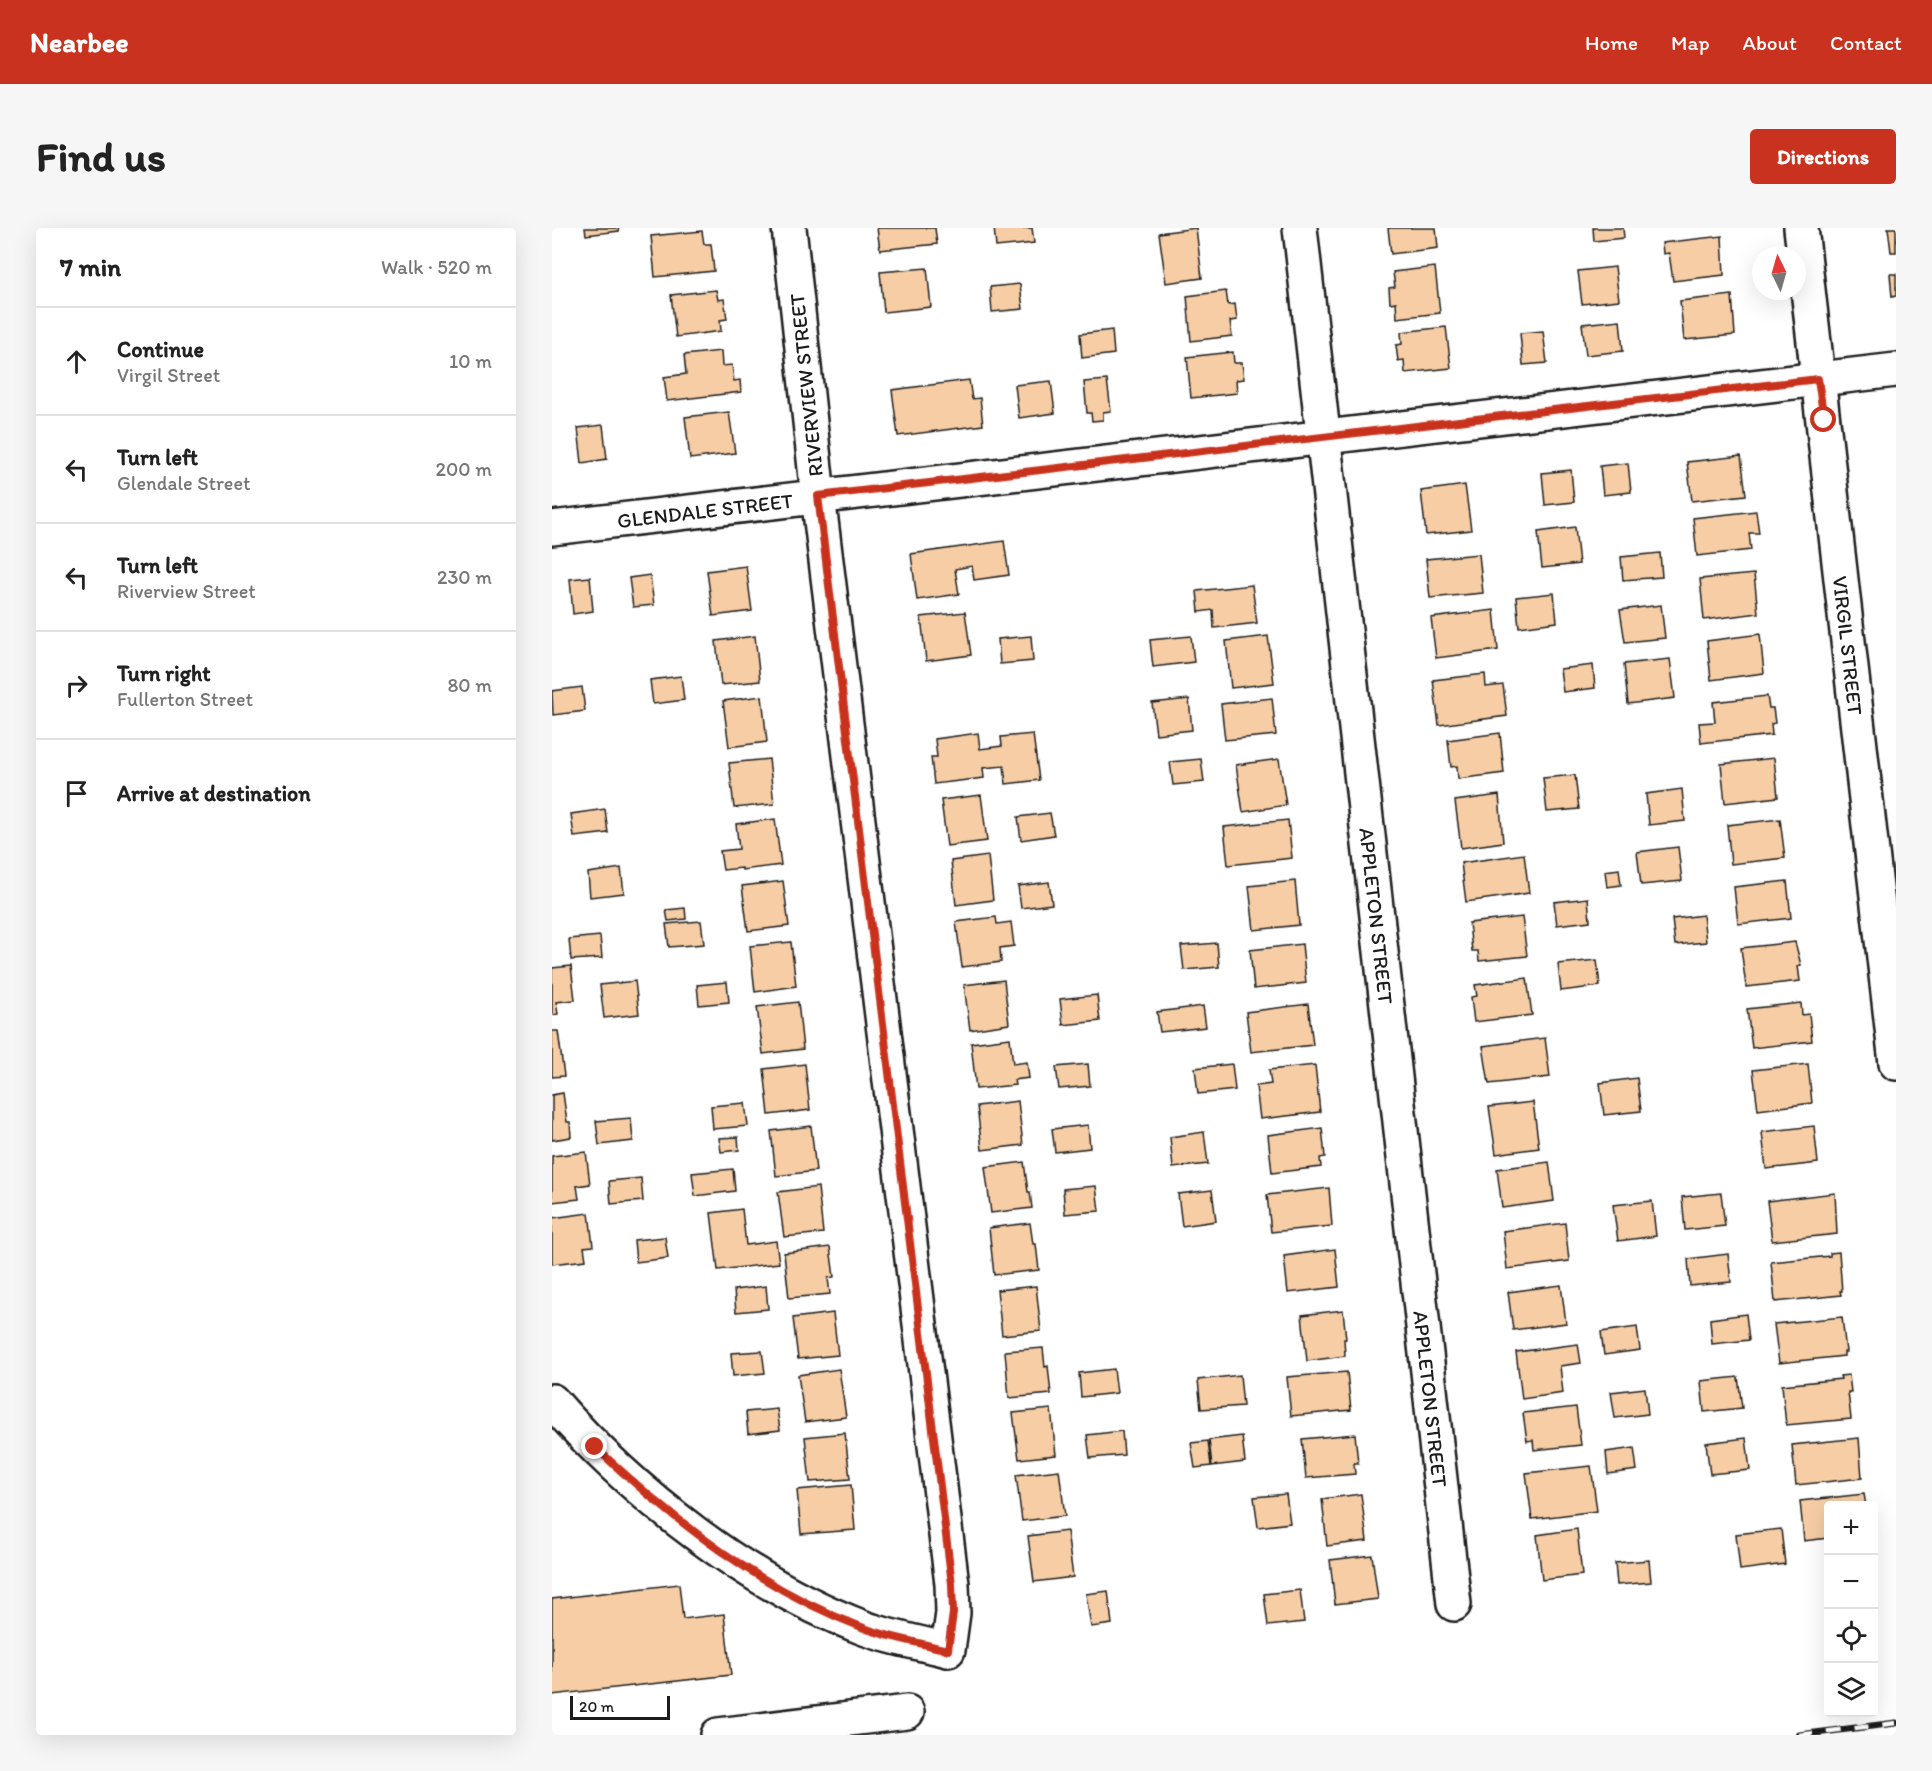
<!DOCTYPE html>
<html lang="en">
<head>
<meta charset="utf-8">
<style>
  body { margin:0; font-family:Itim,sans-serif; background:#f6f6f6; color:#222 }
  .controls { position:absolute; right:18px; bottom:18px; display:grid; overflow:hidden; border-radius:6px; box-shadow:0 6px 24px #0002 }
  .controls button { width:54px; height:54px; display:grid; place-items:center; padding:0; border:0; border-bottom:2px solid #e0e0e0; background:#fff; color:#222; font:30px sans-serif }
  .compass { position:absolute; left:1200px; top:18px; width:54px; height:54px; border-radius:50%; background:#fff; box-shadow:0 6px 24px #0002; rotate:355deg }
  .scale { position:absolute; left:18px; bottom:15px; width:100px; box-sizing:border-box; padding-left:6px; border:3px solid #1c1c1c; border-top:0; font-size:16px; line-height:21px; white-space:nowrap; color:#1c1c1c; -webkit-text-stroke:4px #fff; paint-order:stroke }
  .stop { position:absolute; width:18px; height:18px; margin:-14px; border:4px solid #c8321e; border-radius:50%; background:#fff }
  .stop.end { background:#c8321e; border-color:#fff; box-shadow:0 2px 6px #0008 }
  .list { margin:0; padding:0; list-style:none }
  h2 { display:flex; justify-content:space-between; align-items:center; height:78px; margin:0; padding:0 24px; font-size:26px }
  h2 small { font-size:20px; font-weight:400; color:#767676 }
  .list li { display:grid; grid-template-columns:39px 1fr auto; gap:18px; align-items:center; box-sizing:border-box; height:108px; padding:0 24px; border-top:2px solid #e0e0e0 }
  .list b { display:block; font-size:22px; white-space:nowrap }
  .list p { margin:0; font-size:20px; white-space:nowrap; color:#767676 }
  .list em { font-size:20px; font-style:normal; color:#767676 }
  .icon { flex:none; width:33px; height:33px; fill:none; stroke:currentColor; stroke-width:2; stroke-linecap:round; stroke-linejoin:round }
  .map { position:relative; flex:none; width:1344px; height:1507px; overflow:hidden; border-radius:6px }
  header { display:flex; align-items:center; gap:36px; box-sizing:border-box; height:84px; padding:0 30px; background:#c8321e; color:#fff }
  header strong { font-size:28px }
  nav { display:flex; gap:33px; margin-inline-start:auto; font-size:21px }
  .intro { display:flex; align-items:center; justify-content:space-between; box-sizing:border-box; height:144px; padding:0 36px }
  h1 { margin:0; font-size:42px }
  .button { padding:15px 27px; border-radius:6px; background:#c8321e; color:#fff; font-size:21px; font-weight:700 }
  main { display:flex; gap:36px; padding:0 36px }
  aside { flex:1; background:#fff; border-radius:6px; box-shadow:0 6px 24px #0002 }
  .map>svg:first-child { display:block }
  .building { fill:#f6cda5; stroke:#1c1c1c; stroke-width:1.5 }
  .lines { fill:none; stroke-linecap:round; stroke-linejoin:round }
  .minor-casing { stroke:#1c1c1c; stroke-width:38 }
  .minor { stroke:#fff; stroke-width:33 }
  .rail-casing { stroke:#1c1c1c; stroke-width:7 }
  .rail { stroke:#fff; stroke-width:4.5; stroke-dasharray:14; stroke-linecap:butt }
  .route { stroke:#c8321e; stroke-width:8 }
  .labels { text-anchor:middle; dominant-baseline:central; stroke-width:4.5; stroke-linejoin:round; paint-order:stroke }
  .street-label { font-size:21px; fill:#1c1c1c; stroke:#fff }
</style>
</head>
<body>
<header>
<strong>Nearbee</strong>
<nav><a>Home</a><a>Map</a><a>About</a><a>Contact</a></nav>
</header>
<div class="intro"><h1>Find us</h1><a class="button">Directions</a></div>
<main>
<aside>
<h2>7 min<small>Walk · 520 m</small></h2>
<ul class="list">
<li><svg class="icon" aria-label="ahead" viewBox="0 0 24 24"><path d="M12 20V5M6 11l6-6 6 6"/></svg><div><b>Continue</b><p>Virgil Street</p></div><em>10 m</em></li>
<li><svg class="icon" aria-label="left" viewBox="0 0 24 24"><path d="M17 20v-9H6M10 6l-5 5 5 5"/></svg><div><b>Turn left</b><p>Glendale Street</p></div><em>200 m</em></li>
<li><svg class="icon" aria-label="left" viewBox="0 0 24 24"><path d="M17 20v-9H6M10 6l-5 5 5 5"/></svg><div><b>Turn left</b><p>Riverview Street</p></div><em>230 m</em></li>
<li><svg class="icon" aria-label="right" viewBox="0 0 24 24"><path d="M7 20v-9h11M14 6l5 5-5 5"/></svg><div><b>Turn right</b><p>Fullerton Street</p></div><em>80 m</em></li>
<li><svg class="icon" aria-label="arrive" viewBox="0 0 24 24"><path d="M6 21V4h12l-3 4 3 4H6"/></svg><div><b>Arrive at destination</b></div></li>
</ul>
</aside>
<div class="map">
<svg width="1344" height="1507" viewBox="0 0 1344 1507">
  <rect width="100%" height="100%" fill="#fff"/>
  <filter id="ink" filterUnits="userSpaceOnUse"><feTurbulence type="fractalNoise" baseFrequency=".0167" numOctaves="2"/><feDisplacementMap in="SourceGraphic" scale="12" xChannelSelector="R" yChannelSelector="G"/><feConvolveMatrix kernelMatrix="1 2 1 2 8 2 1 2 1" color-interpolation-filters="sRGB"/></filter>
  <g filter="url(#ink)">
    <g class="building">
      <polygon points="33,0 66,0 67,3 34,7"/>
      <polygon points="325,0 383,0 385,16 328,22"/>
      <polygon points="442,0 480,0 482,15 444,19"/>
      <polygon points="644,0 650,50 614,55 607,5"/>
      <polygon points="836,0 884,0 886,20 839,26"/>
      <polygon points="1041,0 1071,0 1072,10 1042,13"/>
      <polygon points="1336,0 1344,0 1344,24 1339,24"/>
      <polygon points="150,3 152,16 159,16 162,43 103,49 99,8"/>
      <polygon points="1170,8 1172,47 1121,53 1117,25 1111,26 1110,15"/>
      <polygon points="883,39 888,85 845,90 844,74 838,75 837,60 843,59 841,44"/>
      <polygon points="1063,39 1067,72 1030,76 1026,43"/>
      <polygon points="375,40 379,79 332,84 328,44"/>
      <polygon points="1338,46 1344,46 1344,68 1340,69"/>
      <polygon points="468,56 471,81 440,84 438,59"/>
      <polygon points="164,62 166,72 172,71 175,91 168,92 169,103 124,109 119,67"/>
      <polygon points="674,63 676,77 683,76 685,92 678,93 680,108 639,113 635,68"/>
      <polygon points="1180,67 1183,107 1132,112 1128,73"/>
      <polygon points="1068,92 1071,123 1034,127 1030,96"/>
      <polygon points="894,99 899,140 853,145 852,132 846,133 844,117 850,116 849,104"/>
      <polygon points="560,102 562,126 530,130 528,106"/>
      <polygon points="991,103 995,135 971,137 968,105"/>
      <polygon points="169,123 170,138 180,137 182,153 188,152 189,164 115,173 112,149 134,146 132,127"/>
      <polygon points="681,124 682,135 690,135 692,151 684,152 685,165 639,170 635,129"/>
      <polygon points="417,152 420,171 428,170 431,197 346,208 340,162"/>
      <polygon points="555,152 559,183 551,184 551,192 540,193 539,185 535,185 532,154"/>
      <polygon points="499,153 503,185 467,190 463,157"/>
      <polygon points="177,184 183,225 138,231 133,189"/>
      <polygon points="51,197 55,231 30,235 26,200"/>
      <polygon points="1189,228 1194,267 1140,273 1135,234"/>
      <polygon points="1076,235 1079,264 1051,267 1048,238"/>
      <polygon points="1019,242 1022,274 993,277 990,245"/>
      <polygon points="913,257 919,302 874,307 869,263"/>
      <polygon points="1204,283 1207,305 1197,305 1199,322 1145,328 1141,290"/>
      <polygon points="1023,299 1027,336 990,340 986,304"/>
      <polygon points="452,313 457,347 422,352 420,338 403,341 407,366 365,372 359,326"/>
      <polygon points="1108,325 1110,349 1071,352 1069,329"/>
      <polygon points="927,326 931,365 878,370 874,331"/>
      <polygon points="194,338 200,383 161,388 155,343"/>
      <polygon points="1202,346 1206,385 1152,392 1148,351"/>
      <polygon points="98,347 102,377 81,379 77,350"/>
      <polygon points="38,349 41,383 21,386 18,351"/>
      <polygon points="700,357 705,395 662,400 661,382 647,384 645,363"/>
      <polygon points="1002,365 1005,394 967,399 964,369"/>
      <polygon points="1109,377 1113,410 1073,414 1068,382"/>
      <polygon points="942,382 946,422 884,430 879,390"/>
      <polygon points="413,384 419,427 374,433 369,389"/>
      <polygon points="1208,406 1212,445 1159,452 1155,413"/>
      <polygon points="203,408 208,453 169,457 164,413"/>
      <polygon points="479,408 481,433 448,436 446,411"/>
      <polygon points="639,408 642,434 601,439 598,412"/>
      <polygon points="716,408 722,455 679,460 674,413"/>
      <polygon points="1118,431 1123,470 1076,476 1072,436"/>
      <polygon points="1041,437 1043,460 1011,464 1008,441"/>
      <polygon points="933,446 934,459 951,457 955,488 887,497 881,452"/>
      <polygon points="129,448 132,472 101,476 98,452"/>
      <polygon points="30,459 33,483 1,487 0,463"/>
      <polygon points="210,468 215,514 177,519 171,473"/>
      <polygon points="1215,468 1217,480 1221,480 1223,495 1219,496 1220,507 1149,515 1147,495 1163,494 1161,474"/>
      <polygon points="720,470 724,507 673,512 669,476"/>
      <polygon points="637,471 640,502 604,506 600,475"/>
      <polygon points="426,505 428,521 450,518 449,509 481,506 487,552 454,556 452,538 431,540 432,550 382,556 379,529 385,529 383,511"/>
      <polygon points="948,505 952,545 906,551 905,538 899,539 896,512"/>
      <polygon points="1222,530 1226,569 1173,575 1169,536"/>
      <polygon points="217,531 222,576 182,580 177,535"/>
      <polygon points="649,531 652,554 621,557 618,534"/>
      <polygon points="727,531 734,577 691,584 684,537"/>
      <polygon points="1023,547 1027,581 995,584 991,550"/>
      <polygon points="1130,561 1133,593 1097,597 1094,566"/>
      <polygon points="429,567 435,613 395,618 389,572"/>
      <polygon points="947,567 951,614 909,620 903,573"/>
      <polygon points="53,581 56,605 22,609 19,586"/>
      <polygon points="498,585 502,607 469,612 466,589"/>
      <polygon points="223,591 229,637 190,642 190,640 171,642 168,623 187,621 184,596"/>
      <polygon points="1228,591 1233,630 1179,636 1175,597"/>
      <polygon points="736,592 740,630 676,637 672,599"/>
      <polygon points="1126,619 1130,653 1089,657 1085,624"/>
      <polygon points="972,626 977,665 914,674 909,635"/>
      <polygon points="436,628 441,672 404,677 399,633"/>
      <polygon points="69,640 72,665 38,669 36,645"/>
      <polygon points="1067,641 1069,657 1055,659 1053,643"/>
      <polygon points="231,653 237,698 196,703 190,658"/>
      <polygon points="743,653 747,697 702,702 697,658"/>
      <polygon points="1235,653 1239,690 1186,696 1182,659"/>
      <polygon points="497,654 500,676 469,680 466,658"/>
      <polygon points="1036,670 1038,693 1005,697 1002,674"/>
      <polygon points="133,680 134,691 116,693 114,682"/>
      <polygon points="1151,687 1154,714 1123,717 1120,691"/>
      <polygon points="444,689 445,696 459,694 462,718 448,720 449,734 410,739 404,694"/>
      <polygon points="970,689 975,728 927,733 926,723 920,723 917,695"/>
      <polygon points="149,693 152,716 117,719 114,696"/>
      <polygon points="48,708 50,730 19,732 17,711"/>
      <polygon points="239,714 244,758 203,764 198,718"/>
      <polygon points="1243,714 1249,737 1246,738 1248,753 1194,759 1189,720"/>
      <polygon points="665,715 667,739 632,742 629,718"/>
      <polygon points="750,716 754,755 702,761 698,722"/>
      <polygon points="1045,732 1048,758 1009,763 1006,736"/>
      <polygon points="19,738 23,772 4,774 6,786 0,787 0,740"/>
      <polygon points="975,750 980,787 922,794 919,769 925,768 923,757"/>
      <polygon points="452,752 457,796 418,802 412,757"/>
      <polygon points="83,753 87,786 52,790 48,757"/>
      <polygon points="175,754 177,774 147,777 145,757"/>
      <polygon points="545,767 548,793 511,797 508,771"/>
      <polygon points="246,774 251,821 211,826 205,779"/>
      <polygon points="1249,775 1250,787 1257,786 1260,813 1200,820 1195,781"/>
      <polygon points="756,776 761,817 699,824 694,784"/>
      <polygon points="651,778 654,799 608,804 605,784"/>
      <polygon points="0,803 6,803 12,848 0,849"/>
      <polygon points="458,810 461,836 475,834 477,850 462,852 463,857 424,861 419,815"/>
      <polygon points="993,810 998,849 937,856 931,818"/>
      <polygon points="253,836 258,882 217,887 212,841"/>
      <polygon points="536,836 538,858 507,861 504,839"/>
      <polygon points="680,836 683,862 646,866 643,840"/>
      <polygon points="1256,836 1260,875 1206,882 1201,842"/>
      <polygon points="763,837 768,884 708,891 704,858 719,856 717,842"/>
      <polygon points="1085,850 1089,883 1052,887 1048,855"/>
      <polygon points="11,865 15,894 18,894 19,909 0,912 0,867"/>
      <polygon points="466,873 471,917 430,922 425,878"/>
      <polygon points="981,874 987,920 944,926 937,879"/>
      <polygon points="193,875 196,898 161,901 159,878"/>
      <polygon points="79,890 81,913 47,917 44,893"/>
      <polygon points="536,897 538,920 503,924 500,901"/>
      <polygon points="259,898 264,943 224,948 219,903"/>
      <polygon points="1262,898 1266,935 1214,941 1210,904"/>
      <polygon points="770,900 773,929 768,930 769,939 720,945 716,907"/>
      <polygon points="652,904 656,936 621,940 618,909"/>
      <polygon points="186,909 187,922 169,924 167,910"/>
      <polygon points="34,924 38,956 25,958 27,971 0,974 0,928"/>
      <polygon points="472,934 476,964 478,964 480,980 439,985 433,939"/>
      <polygon points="997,934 1002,973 950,980 945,941"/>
      <polygon points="181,941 183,963 143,968 140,945"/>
      <polygon points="89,950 91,973 59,976 57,953"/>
      <polygon points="544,958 547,983 513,986 511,961"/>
      <polygon points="266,959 271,1005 232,1009 226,964"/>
      <polygon points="777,960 780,998 719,1004 715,967"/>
      <polygon points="660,962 664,993 630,998 626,966"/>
      <polygon points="1169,965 1173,998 1133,1002 1130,969"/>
      <polygon points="1283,965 1285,1006 1220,1013 1215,973"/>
      <polygon points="1100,973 1104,1008 1066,1013 1061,977"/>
      <polygon points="190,981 194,1017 224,1013 227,1035 166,1042 159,985"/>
      <polygon points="37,985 41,1018 32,1019 34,1032 0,1036 0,990"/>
      <polygon points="478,995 481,1016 484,1016 487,1042 442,1047 437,1000"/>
      <polygon points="1013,995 1017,1033 955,1041 951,1003"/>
      <polygon points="113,1009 116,1030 84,1034 82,1012"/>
      <polygon points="278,1019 282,1049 276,1050 278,1066 237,1070 232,1025"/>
      <polygon points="783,1021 787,1059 736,1065 732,1028"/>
      <polygon points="1287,1024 1290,1063 1288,1063 1289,1067 1223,1074 1219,1034 1278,1028 1278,1025"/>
      <polygon points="1176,1026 1179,1054 1138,1058 1136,1031"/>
      <polygon points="1009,1057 1014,1095 961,1102 956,1064"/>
      <polygon points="214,1058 216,1081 184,1084 182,1062"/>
      <polygon points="484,1058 489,1103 450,1107 445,1062"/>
      <polygon points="791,1082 794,1111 792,1111 793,1128 755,1133 750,1087"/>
      <polygon points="281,1085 286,1127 246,1131 241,1090"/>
      <polygon points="1194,1086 1197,1112 1160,1116 1158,1091"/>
      <polygon points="1290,1089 1294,1124 1292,1124 1292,1128 1227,1135 1222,1096"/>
      <polygon points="1085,1099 1088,1122 1052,1127 1049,1104"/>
      <polygon points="1026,1116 1029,1135 1008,1138 1011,1165 970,1171 964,1124"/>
      <polygon points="491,1120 493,1139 496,1138 499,1166 457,1170 453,1123"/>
      <polygon points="210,1123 213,1145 181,1148 179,1125"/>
      <polygon points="287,1141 294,1189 253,1194 246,1147"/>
      <polygon points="562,1141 565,1165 529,1169 527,1145"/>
      <polygon points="795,1144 799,1182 739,1188 735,1149"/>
      <polygon points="688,1147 691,1178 649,1181 646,1152"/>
      <polygon points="1297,1147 1299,1164 1296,1164 1299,1191 1234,1197 1230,1157 1289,1151 1288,1148"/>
      <polygon points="1186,1149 1190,1180 1152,1184 1149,1153"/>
      <polygon points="1093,1160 1096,1186 1063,1190 1059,1164"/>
      <polygon points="1024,1179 1029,1217 982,1222 981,1212 975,1213 971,1185"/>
      <polygon points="225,1181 228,1202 196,1206 194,1184"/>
      <polygon points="499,1181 504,1227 467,1231 461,1185"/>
      <polygon points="570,1203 572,1227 538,1230 535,1207"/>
      <polygon points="293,1205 298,1251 258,1254 253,1209"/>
      <polygon points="803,1206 806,1235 802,1235 803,1246 754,1250 750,1211"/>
      <polygon points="690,1208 693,1234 660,1238 657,1212"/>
      <polygon points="1194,1210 1198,1242 1158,1246 1154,1215"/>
      <polygon points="1307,1210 1310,1250 1244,1257 1240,1217"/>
      <polygon points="656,1213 659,1238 643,1240 639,1215"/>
      <polygon points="1082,1220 1085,1242 1056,1246 1054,1224"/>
      <polygon points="1039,1238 1045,1283 980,1291 974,1245"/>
      <polygon points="507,1242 513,1288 470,1293 464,1247"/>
      <polygon points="299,1257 303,1302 249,1306 245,1262"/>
      <polygon points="734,1266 738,1295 706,1299 702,1269"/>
      <polygon points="809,1266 815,1313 775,1318 770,1271"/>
      <polygon points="1312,1266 1314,1278 1276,1278 1276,1310 1252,1313 1248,1273"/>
      <polygon points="1025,1301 1030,1347 990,1352 985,1307"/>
      <polygon points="1229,1301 1233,1336 1188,1342 1184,1306"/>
      <polygon points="515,1303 521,1349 482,1354 476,1308"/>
      <polygon points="820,1327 826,1371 783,1376 778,1332"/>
      <polygon points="1097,1332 1099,1354 1065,1357 1063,1335"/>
      <polygon points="127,1356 131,1391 172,1386 179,1447 0,1467 0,1371"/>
      <polygon points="748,1362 752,1394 716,1398 712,1366"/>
      <polygon points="556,1363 560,1396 539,1399 534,1366"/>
    </g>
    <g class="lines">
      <defs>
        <g id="minor">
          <path id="s1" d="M748,0L902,1376"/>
          <path id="s2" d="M1249,0L1344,835"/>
          <path id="s3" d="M0,300L1344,142"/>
          <path d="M0,1173C80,1265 197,1357 312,1400C339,1410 369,1415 396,1422L401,1385L400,1356L266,268L237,0"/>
          <polyline points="166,1507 355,1484"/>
        </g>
      </defs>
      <use href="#minor" class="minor-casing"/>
      <use href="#minor" class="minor"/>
      <defs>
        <polyline id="rail" points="1247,1507 1344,1495"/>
      </defs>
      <use href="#rail" class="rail-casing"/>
      <use href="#rail" class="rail"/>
    </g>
  </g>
  <g class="lines" filter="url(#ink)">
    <path class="route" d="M43,1219C122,1293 210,1362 312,1400C339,1410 369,1415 396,1422L401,1385L400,1356L266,268L1266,151L1272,192"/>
  </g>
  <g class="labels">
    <g class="street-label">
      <text transform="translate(254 157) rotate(-96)">RIVERVIEW STREET</text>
      <text stroke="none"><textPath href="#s3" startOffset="154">GLENDALE STREET</textPath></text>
      <text stroke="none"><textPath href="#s2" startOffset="420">VIRGIL STREET</textPath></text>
      <text stroke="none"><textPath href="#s1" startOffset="692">APPLETON STREET</textPath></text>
      <text stroke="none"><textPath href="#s1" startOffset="1178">APPLETON STREET</textPath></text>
    </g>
  </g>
</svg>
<div class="controls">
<button>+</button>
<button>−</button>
<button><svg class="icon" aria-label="locate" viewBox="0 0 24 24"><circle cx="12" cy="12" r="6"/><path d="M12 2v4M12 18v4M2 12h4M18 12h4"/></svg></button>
<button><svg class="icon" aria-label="layers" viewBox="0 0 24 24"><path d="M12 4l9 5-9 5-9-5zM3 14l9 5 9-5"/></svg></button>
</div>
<svg class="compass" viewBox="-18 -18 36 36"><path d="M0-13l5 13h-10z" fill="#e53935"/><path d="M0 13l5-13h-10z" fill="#767676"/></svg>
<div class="scale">20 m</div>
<div class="stop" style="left:1272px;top:192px"></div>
<div class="stop end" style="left:43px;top:1219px"></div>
</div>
</main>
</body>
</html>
